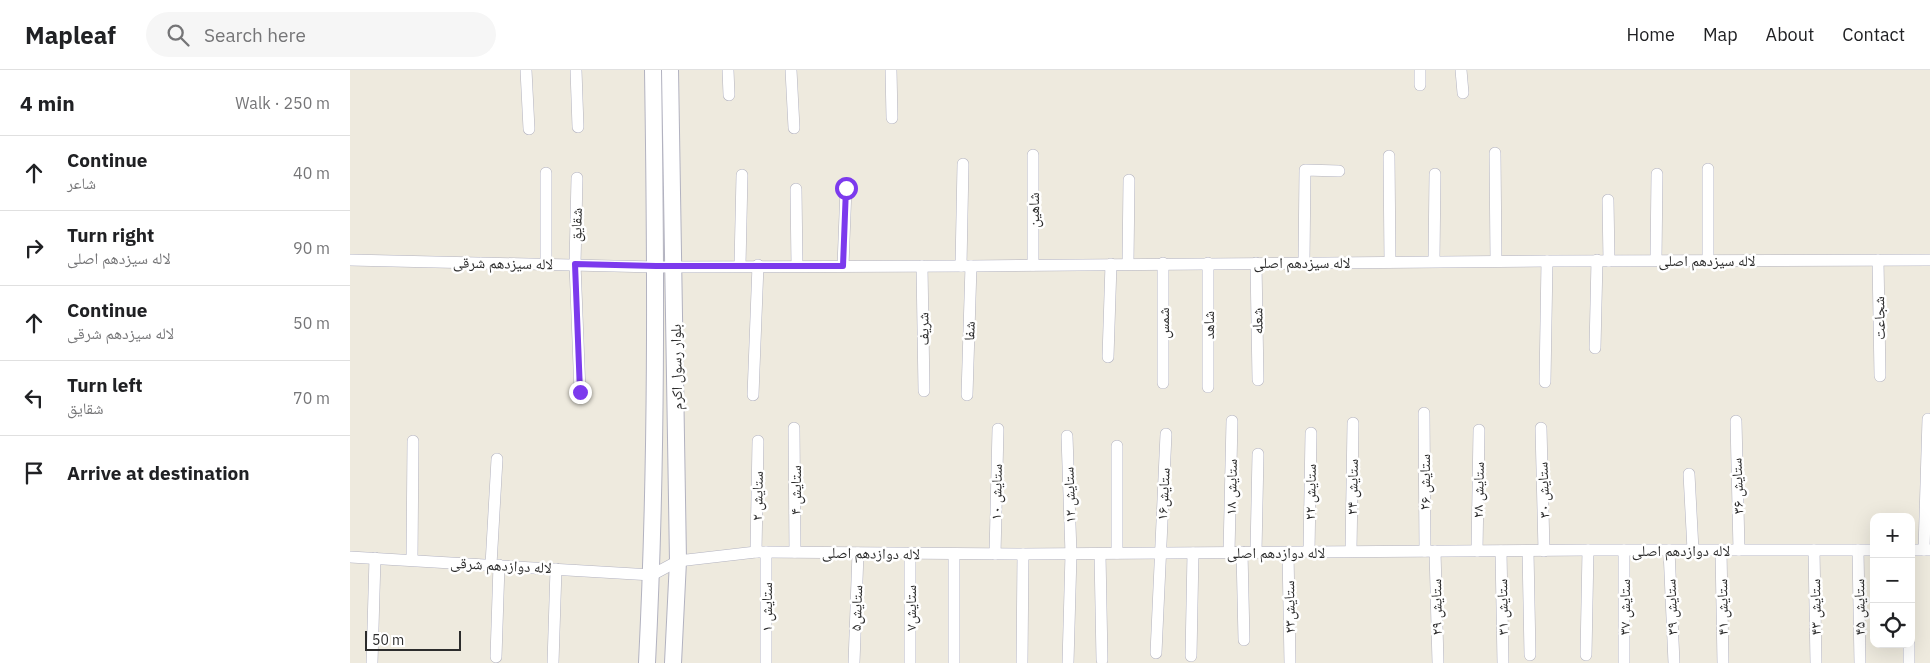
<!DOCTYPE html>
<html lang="en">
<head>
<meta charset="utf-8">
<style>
  body { margin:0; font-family:"IBM Plex Sans","Noto Naskh Arabic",sans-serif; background:#f6f6f6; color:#202124 }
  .controls { position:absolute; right:15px; bottom:15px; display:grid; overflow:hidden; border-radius:10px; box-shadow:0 5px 20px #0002 }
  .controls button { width:45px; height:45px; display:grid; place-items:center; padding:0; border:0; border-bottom:1px solid #e0e0e0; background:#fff; color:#202124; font:25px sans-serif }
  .scale { position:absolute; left:15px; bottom:12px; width:96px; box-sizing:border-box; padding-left:5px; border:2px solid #2c2c2c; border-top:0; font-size:14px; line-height:18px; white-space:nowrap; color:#2c2c2c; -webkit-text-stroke:4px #fff; paint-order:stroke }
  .stop { position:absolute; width:15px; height:15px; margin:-11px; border:4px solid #7c3aed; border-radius:50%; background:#fff }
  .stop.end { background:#7c3aed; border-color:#fff; box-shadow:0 1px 5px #0008 }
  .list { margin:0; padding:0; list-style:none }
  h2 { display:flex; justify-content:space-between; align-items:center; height:65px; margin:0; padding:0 20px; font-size:21px }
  h2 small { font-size:16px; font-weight:400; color:#757577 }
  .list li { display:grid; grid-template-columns:32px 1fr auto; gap:15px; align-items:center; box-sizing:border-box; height:75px; padding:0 20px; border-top:1px solid #e0e0e0 }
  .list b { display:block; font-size:19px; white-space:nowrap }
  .list p { margin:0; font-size:16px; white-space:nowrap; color:#757577 }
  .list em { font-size:16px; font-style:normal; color:#757577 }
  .icon { flex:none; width:28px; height:28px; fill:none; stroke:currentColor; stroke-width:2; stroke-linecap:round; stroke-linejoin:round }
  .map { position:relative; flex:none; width:1580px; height:593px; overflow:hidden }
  header { display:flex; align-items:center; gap:30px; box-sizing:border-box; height:70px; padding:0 25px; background:#fff; border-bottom:1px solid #e0e0e0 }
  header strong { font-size:24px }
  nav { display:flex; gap:28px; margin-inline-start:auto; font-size:18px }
  .search { width:350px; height:45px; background:#f6f6f6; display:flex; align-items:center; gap:12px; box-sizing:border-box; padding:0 18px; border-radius:28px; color:#757577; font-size:19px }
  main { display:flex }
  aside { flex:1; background:#fff }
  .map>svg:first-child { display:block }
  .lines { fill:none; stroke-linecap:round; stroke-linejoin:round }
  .street-casing { stroke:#b2b2c0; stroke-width:12 }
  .secondary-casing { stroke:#b2b2c0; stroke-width:18 }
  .street { stroke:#fff; stroke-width:11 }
  .secondary { stroke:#fff; stroke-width:16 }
  .route { stroke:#7c3aed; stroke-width:6 }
  .labels { text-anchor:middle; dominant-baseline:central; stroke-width:5; stroke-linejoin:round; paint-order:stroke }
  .street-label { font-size:15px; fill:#2c2c2c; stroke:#fff }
</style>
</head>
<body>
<header>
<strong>Mapleaf</strong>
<div class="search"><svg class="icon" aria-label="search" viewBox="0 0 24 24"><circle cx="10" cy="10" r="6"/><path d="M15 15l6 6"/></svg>Search here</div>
<nav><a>Home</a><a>Map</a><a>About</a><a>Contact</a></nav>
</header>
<main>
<aside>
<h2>4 min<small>Walk · 250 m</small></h2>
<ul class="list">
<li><svg class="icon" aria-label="ahead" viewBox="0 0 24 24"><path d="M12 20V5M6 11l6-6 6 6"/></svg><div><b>Continue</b><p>شاعر</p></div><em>40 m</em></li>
<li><svg class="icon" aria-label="right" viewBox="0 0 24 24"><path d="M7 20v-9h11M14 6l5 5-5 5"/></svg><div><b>Turn right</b><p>لاله سیزدهم اصلی</p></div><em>90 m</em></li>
<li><svg class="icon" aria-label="ahead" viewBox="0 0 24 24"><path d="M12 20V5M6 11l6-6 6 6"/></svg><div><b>Continue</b><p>لاله سیزدهم شرقی</p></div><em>50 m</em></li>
<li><svg class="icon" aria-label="left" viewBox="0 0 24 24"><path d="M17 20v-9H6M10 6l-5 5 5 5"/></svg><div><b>Turn left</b><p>شقایق</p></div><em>70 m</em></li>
<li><svg class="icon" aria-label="arrive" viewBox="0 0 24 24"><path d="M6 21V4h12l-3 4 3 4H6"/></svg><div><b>Arrive at destination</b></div></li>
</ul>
</aside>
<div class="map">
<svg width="1580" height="593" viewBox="0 0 1580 593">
  <rect width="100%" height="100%" fill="#eeeade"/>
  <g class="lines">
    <defs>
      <g id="street">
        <polyline points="176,0 179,59"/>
        <polyline points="226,0 228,57"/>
        <polyline points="378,0 379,25"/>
        <polyline points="441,0 444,58"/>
        <polyline points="541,0 542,48"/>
        <polyline points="1070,0 1070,15"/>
        <polyline points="1111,0 1113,23"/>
        <polyline points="1145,83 1146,191"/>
        <polyline points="1039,86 1040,192"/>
        <polyline points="1358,99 1358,190"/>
        <polyline points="196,103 196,193"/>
        <polyline points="227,108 225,194 230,322"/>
        <polyline points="446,119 447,196"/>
        <polyline points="1258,130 1259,191"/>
        <polyline points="0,190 306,197 621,196 1197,191 1580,190"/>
        <polyline points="1306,190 1307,104"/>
        <polyline points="1528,190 1530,306"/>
        <polyline points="1084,191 1085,104"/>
        <polyline points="954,192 955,100 989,101"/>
        <polyline points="778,193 779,110"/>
        <polyline points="906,193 908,310"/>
        <polyline points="390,195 392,105"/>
        <polyline points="683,195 683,85"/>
        <polyline points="493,196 496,118"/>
        <polyline points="572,196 574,321"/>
        <polyline points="611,196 613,94"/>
        <polyline points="1245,278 1247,190"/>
        <polyline points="758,287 761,194"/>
        <polyline points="1195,312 1197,191"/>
        <polyline points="813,313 813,193"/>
        <polyline points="858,317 858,193"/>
        <polyline points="403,325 408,195"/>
        <polyline points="617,325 621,196"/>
        <polyline points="1074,343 1075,481"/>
        <polyline points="1386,351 1389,480"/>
        <polyline points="444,358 445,482"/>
        <polyline points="1191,358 1194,481"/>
        <polyline points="717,366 721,484 718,593"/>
        <polyline points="767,376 767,483"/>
        <polyline points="1339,404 1343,480"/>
        <polyline points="1319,480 1324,593"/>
        <polyline points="1371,480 1373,593"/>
        <polyline points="1464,480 1466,593"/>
        <polyline points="1508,480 1510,593"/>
        <polyline points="1561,480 1580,480"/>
        <polyline points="1574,480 1578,349"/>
        <polyline points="1001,481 1003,353"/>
        <polyline points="1085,481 1088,593"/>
        <polyline points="1127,481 1129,360"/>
        <polyline points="1151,481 1153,593"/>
        <polyline points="1178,481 1180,585"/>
        <polyline points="406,482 408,371"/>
        <polyline points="879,482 882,351"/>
        <polyline points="892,482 894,570"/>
        <polyline points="906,482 908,384"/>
        <polyline points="938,482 940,593"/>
        <polyline points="959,482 961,363"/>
        <polyline points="645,484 648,359"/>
        <polyline points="750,484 752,590"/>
        <polyline points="0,487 302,505 328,491 406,482 673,484 1238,480 1524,480"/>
        <polyline points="62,490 63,371"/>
        <polyline points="141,495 147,389"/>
        <polyline points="806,583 816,364"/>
        <polyline points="1236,585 1238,480"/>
        <polyline points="841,586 843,483"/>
        <polyline points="146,587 149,495"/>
        <polyline points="22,593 25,488"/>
        <polyline points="203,593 206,499"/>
        <polyline points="416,593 416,482"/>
        <polyline points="504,593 508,483"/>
        <polyline points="560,593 560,483"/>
        <polyline points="604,593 604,484"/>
        <polyline points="672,593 673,484"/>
        <polyline points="1274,593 1274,480"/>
        <polyline points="1559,593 1559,574"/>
      </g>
      <g id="secondary">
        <polyline points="320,0 328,491 323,593"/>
        <path d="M297,593C307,395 306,198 303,0"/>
      </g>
    </defs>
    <use href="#street" class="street-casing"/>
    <use href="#secondary" class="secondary-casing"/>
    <use href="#street" class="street"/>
    <use href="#secondary" class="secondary"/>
  </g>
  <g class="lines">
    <polyline class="route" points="230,322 225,194 306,196 493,196 496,118"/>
  </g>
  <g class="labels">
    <g class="street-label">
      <text transform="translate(683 140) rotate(-90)">شاهین</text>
      <text transform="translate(226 155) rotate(-89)">شقایق</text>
      <text x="1357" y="190">لاله سیزدهم اصلی</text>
      <text x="952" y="192">لاله سیزدهم اصلی</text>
      <text transform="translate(153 193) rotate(1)">لاله سیزدهم شرقی</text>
      <text transform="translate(1529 248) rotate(-91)">شجاعت</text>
      <text transform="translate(907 251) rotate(-91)">شعله</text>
      <text transform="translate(813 253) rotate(-90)">شمس</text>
      <text transform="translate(858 255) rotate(-90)">شاهد</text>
      <text transform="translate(573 259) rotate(-91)">شریف</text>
      <text transform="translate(619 261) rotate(-88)">شفا</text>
      <text transform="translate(326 297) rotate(-91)">بلوار رسول اکرم</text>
      <text transform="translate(1074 412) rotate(-90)">ستایش ۲۶</text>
      <text transform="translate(1387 416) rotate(-92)">ستایش ۳۶</text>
      <text transform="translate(881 417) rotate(-89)">ستایش ۱۸</text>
      <text transform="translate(1002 417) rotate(-89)">ستایش ۲۴</text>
      <text transform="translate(445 420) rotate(-90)">ستایش ۴</text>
      <text transform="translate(1128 420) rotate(-89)">ستایش ۲۸</text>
      <text transform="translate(1193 420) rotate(-92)">ستایش ۳۰</text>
      <text transform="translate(646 422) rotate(-89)">ستایش ۱۰</text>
      <text transform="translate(960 422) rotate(-89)">ستایش ۲۲</text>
      <text transform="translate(813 424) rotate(-87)">ستایش۱۶</text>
      <text transform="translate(719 425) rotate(-92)">ستایش ۱۲</text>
      <text transform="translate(407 426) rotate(-89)">ستایش ۲</text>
      <text x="1331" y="480">لاله دوازدهم اصلی</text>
      <text x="926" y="482">لاله دوازدهم اصلی</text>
      <text transform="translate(521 483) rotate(1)">لاله دوازدهم اصلی</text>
      <text transform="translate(151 495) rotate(3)">لاله دوازدهم شرقی</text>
      <text transform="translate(416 537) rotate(-90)">ستایش ۱</text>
      <text transform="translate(939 537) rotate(-91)">ستایش۲۳</text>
      <text transform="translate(1086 537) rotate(-91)">ستایش ۲۹</text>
      <text transform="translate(1152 537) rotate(-91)">ستایش ۳۱</text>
      <text transform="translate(1274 537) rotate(-90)">ستایش ۳۷</text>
      <text transform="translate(1321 537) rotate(-92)">ستایش ۳۹</text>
      <text transform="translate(1372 537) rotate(-91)">ستایش ۴۱</text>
      <text transform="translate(1465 537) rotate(-91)">ستایش ۴۳</text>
      <text transform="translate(1509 537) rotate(-91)">ستایش ۴۵</text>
      <text transform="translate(506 538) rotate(-88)">ستایش۵</text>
      <text transform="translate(560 538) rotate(-90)">ستایش۷</text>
    </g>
  </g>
</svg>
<div class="controls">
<button>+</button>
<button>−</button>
<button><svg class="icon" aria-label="locate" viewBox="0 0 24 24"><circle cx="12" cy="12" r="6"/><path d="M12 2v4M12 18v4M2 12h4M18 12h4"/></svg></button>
</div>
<div class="scale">50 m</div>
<div class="stop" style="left:496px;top:118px"></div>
<div class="stop end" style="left:230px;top:322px"></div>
</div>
</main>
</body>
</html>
